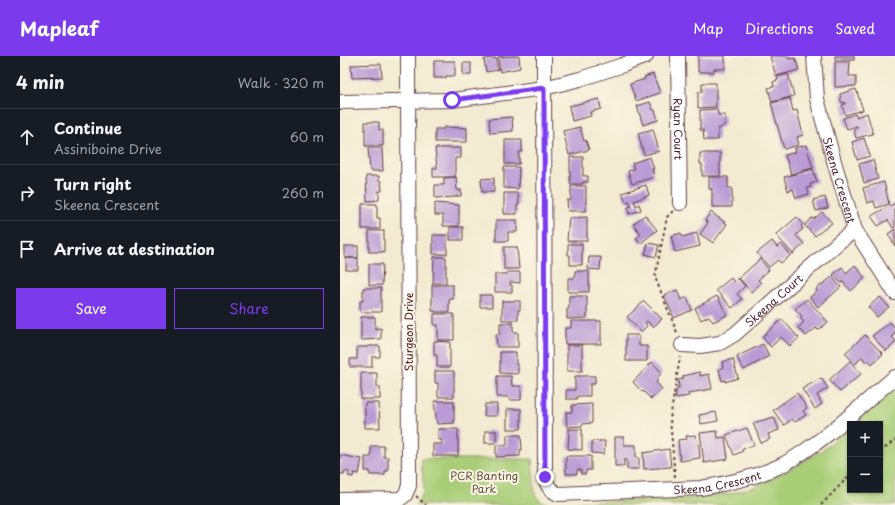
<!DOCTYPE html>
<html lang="en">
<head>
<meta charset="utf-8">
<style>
  body { margin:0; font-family:"Playpen Sans",sans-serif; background:#242831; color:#f1f3f6 }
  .controls { position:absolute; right:12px; bottom:12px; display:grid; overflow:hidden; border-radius:0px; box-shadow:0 1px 3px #0004 }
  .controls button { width:36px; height:36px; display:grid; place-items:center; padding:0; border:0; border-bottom:1px solid #363941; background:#171b24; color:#f1f3f6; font:20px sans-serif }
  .stop { position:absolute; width:12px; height:12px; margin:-9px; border:3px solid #7c3aed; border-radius:50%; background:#fff }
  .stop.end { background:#7c3aed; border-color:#fff; box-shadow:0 1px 4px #0008 }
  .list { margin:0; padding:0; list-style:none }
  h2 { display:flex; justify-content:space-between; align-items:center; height:52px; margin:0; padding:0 16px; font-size:17px }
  h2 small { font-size:13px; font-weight:400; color:#9ea1a6 }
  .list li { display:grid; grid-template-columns:26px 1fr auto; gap:12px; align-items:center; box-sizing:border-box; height:56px; padding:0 16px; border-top:1px solid #363941 }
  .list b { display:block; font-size:15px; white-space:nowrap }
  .list p { margin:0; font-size:13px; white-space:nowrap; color:#9ea1a6 }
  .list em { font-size:13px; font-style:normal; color:#9ea1a6 }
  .actions { display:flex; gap:8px; padding:12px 16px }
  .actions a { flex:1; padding:9px 0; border:1px solid #7c3aed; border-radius:0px; text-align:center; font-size:14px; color:#7c3aed }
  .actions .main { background:#7c3aed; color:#fff }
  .icon { flex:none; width:22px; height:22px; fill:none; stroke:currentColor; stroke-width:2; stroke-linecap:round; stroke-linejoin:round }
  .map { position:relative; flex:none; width:555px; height:449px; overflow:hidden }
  header { display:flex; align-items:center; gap:24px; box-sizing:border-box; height:56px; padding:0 20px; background:#7c3aed; color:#fff }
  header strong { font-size:19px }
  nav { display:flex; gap:22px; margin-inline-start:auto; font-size:14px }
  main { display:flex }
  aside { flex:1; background:#171b24 }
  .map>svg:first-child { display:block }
  .green { fill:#a9cd77; stroke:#7a7651 }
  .building { fill:#b99cd5 }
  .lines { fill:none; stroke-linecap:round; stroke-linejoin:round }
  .minor-casing { stroke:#633e44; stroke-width:16 }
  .path { stroke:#633e44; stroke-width:2; stroke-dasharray:3 3; stroke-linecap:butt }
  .minor { stroke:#fff; stroke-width:14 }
  .route { stroke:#7c3aed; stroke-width:5 }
  .labels { text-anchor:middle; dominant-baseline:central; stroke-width:4; stroke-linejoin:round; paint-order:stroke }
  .street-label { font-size:11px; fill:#4a1f2b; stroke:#fcf5e5 }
  .park-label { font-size:11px; fill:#665342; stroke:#fcf5e5 }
</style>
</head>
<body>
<header>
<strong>Mapleaf</strong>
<nav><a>Map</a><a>Directions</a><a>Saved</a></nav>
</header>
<main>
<aside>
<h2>4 min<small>Walk · 320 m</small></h2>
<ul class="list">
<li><svg class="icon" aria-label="ahead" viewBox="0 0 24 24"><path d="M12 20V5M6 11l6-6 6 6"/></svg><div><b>Continue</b><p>Assiniboine Drive</p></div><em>60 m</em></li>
<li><svg class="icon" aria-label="right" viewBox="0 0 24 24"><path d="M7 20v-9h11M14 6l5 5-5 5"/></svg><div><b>Turn right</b><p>Skeena Crescent</p></div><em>260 m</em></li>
<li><svg class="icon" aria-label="arrive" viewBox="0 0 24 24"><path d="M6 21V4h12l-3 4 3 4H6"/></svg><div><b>Arrive at destination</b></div></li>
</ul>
<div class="actions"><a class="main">Save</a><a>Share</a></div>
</aside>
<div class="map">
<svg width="555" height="449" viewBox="0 0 555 449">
  <rect width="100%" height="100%" fill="#fcf5e5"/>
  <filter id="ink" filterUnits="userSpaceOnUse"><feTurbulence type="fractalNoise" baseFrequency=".025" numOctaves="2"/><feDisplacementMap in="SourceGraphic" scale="8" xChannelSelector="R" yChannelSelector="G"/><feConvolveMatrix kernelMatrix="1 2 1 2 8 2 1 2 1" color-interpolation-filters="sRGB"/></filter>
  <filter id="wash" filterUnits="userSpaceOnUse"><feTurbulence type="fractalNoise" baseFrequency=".012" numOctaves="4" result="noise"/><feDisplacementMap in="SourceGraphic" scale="16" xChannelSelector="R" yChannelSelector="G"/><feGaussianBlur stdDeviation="0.9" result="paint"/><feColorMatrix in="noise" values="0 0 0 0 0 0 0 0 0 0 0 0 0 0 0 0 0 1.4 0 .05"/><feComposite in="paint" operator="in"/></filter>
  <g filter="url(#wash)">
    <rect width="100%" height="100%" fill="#f2ebd1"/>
    <g class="green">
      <polygon points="555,331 555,449 225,449 242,446 343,443 392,437 414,431 449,414 484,393 510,370 510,434 540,434 540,368 512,368"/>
      <polygon points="81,403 192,403 195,437 200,445 212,449 76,449 84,435"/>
    </g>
    <g id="blocks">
      <g class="building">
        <polygon points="168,0 179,0 180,12 160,16 158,1"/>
        <polygon points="358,0 385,0 385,13 374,13 374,16 358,16"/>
        <polygon points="430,0 448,0 449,3 455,2 459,14 436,20"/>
        <rect x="495" y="0" width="19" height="4"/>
        <polygon points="156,2 158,14 146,16 144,3"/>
        <polygon points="94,5 115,5 115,20 106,20 106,22 94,22"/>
        <polygon points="495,6 510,6 509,20 516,20 516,30 495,31"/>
        <rect x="123" y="7" width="8" height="12"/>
        <polygon points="41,8 42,21 12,22 11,9"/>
        <polygon points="313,18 320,37 296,45 290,28 305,23 304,21"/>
        <polygon points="448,18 454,40 432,46 428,32 434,30 433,26 438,24 437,21"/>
        <polygon points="362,27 376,27 376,51 358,52 358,36 362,36"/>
        <polygon points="516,33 523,54 505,59 502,49 505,48 505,46 502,47 501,45 500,38"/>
        <polygon points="450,42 453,55 457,54 463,79 457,81 459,89 444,93 431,47"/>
        <polygon points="259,43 261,53 250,56 251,60 232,65 229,50"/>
        <polygon points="310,46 313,54 315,54 318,64 303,69 297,50"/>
        <polygon points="377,53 378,59 385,59 385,68 381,72 378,72 378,84 364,84 363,74 360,74 360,54"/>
        <polygon points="527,57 533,78 516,82 514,74 517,72 517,70 507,73 503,62 516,58 516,61"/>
        <polygon points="172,61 173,75 150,77 149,63"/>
        <polygon points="25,66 39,66 39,74 43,74 43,90 25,90"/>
        <polygon points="104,71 127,72 127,86 95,86 95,73 104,73"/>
        <polygon points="240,71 244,85 246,84 249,94 229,99 223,75"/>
        <polygon points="313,73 319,95 304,99 298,77"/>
        <polygon points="524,82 530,100 517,104 512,86"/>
        <polygon points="165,84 182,84 182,96 179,96 179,108 165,108"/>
        <polygon points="466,89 473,112 451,118 445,99 456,96 455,92"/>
        <polygon points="28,92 42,92 43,115 30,115"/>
        <polygon points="95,92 121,92 121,102 115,102 115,121 93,121 93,112 97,112"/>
        <polygon points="360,97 380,97 380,120 362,120 362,108 360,108"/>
        <polygon points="230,101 243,101 243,120 248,120 248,126 243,126 243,128 230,128"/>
        <polygon points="310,101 314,113 312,113 314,121 292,128 288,115 294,113 292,107"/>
        <polygon points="533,104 538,123 524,127 519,108"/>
        <polygon points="164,111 179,111 178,133 164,132"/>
        <polygon points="473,113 477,126 470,128 471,131 467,132 469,138 456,142 453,133 448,135 444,121"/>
        <polygon points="26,120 39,120 39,125 41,125 42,135 39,135 39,144 27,145"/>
        <polygon points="116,121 117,134 121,134 121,140 116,140 116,141 95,142 95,129 104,129 104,122"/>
        <polygon points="369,121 388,121 388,132 392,132 392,151 372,151 372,133 369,133"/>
        <polygon points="154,122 154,136 142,136 141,123"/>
        <polygon points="544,126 549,148 536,152 534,145 527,147 523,132"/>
        <polygon points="306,129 309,139 294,145 296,150 299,148 301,154 289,158 287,152 291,150 289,145 286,146 282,137"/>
        <polygon points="231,130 246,130 246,155 228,155 227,144 231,144"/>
        <polygon points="164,137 178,137 179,149 177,149 177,158 164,158"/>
        <polygon points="485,141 488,152 476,155 473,144"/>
        <polygon points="95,147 119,149 119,170 103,170 103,159 95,159"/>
        <polygon points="555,147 555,171 553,172 548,164 538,170 531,160"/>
        <polygon points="22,148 37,148 37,162 40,162 40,173 22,173"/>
        <polygon points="371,156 387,168 373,187 360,178 368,167 365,164"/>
        <polygon points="482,156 492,167 475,180 464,169 472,162 474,163"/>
        <polygon points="305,159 317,174 301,187 296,182 301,178 293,168"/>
        <polygon points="247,161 247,185 227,185 229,162"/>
        <polygon points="457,161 463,168 461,170 463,173 456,179 464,188 453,198 436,179"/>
        <polygon points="156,164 177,164 177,176 168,176 168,185 156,185"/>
        <rect x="110" y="171" width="13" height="13"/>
        <polygon points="555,173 555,190 548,178"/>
        <rect x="29" y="175" width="15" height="21"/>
        <polygon points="341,177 342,181 357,177 360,190 335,196 331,180"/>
        <rect x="93" y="179" width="14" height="19"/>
        <polygon points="432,185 437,191 441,188 451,199 441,207 438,204 429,211 417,197"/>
        <polygon points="308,187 319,189 316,201 305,198"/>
        <polygon points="228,188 242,188 242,209 230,209 230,199 228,199"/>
        <rect x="5" y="190" width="13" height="12"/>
        <polygon points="164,191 177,191 179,213 164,213"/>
        <polygon points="94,201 106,201 106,227 93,227"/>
        <polygon points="249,201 261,201 260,214 248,213"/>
        <rect x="6" y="202" width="12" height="12"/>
        <polygon points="420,203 429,214 418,224 421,227 411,236 399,222"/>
        <polygon points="29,208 43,208 42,229 29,229"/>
        <polygon points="515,209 525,222 511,235 503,226 501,227 493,219 502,211 506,217"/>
        <polygon points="235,215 249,215 249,236 228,236 228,222 235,222"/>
        <polygon points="167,216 180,216 180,227 170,226 170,229 172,229 172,236 155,236 155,218 167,218"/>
        <polygon points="492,221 501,231 478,251 470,241 477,235 476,233"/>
        <polygon points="391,222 394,226 398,222 405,230 397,238 402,243 392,252 376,234"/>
        <polygon points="92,229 113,229 113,243 109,243 109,256 95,256 95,255 92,255"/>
        <polygon points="23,232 41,232 41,256 20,256 20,245 23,245"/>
        <polygon points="337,234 341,244 347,241 352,254 334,262 324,239"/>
        <rect x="140" y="239" width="12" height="12"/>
        <polygon points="229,240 247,240 247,262 227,263 227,253 229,253"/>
        <polygon points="377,240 387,259 373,266 369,260 361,264 355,252"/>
        <polygon points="540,241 549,251 537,261 528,251"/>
        <polygon points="467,243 488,266 478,274 476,272 466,280 458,272 464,266 460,262 462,260 455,253"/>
        <polygon points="162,245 180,245 180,254 178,254 178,264 162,264"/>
        <polygon points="304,245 322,263 313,271 307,265 305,267 307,270 301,276 287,261"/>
        <polygon points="94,258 114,258 114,284 98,284 98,269 94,269"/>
        <polygon points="21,261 35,261 35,273 41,272 41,283 21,284"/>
        <polygon points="442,263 459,282 450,290 441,281 431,291 422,281"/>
        <polygon points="231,265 261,265 261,288 225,288 225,272 231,272"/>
        <polygon points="550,266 555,272 555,277 552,281 555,284 555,287 546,295 532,280"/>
        <polygon points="160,267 173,267 173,276 178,276 178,291 157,291 156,278 160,278"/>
        <polygon points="286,279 299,279 299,290 307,290 307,305 286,305"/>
        <polygon points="525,279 543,298 532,308 528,304 526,306 522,301 515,308 505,297"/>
        <polygon points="94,285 110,286 110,311 97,311 97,299 94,299"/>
        <polygon points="423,288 429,300 404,314 397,302 398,300"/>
        <rect x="227" y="289" width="15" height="26"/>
        <polygon points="28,290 40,290 40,301 32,301 32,311 10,311 10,303 17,303 17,291 28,291"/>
        <polygon points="160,296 176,296 176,309 178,309 178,318 160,317"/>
        <polygon points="393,303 398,322 385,326 385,324 382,325 379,313 383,312 382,306"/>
        <polygon points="510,305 521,318 500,336 489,324"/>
        <polygon points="312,306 322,317 316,323 318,324 316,326 322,333 311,343 303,335 302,336 293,326"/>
        <polygon points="95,315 114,315 114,341 98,341 98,327 95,327"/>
        <polygon points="360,316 360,320 369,318 372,333 348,337 349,340 335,342 337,332 339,332 338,324 343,323 343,320"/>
        <polygon points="21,317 37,317 37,331 40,331 40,343 21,343"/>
        <polygon points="157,320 171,320 172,330 181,330 181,344 169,344 169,341 157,341"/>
        <polygon points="235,320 255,320 255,328 250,328 250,340 237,340 237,343 226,343 226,334 235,334"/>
        <polygon points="481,322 488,332 477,339 482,348 475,353 462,333"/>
        <polygon points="457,337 467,352 463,355 466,359 455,366 452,363 444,369 433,354"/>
        <polygon points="94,345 114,345 114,367 97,368"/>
        <polygon points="25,347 39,347 40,372 25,372"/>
        <polygon points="145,348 157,348 157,360 144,360"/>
        <polygon points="252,348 252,367 242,368 242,370 227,371 226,356 232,356 232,349"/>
        <rect x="167" y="353" width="14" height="20"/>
        <polygon points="376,356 378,365 361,368 359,359"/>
        <polygon points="434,361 439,374 428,378 430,383 421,387 413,367"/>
        <polygon points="407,372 414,389 402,393 403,395 394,399 386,379"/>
        <polygon points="98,373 118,373 118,400 93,400 93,388 102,388 102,384 98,384"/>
        <polygon points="229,373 242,373 242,394 228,393"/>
        <rect x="145" y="375" width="11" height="12"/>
        <polygon points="377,375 378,382 385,381 388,403 364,407 360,377"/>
        <polygon points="167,379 181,379 182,394 180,394 180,400 156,401 156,389 167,389"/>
        <polygon points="355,379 359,390 360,402 340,405 338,384 347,383 346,380"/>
        <polygon points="275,381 284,381 284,389 296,389 296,401 299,402 299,413 287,413 287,404 284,404 284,410 275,410"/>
        <polygon points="252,385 265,385 264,398 252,397"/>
        <polygon points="31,390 44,390 44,401 48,401 48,415 45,415 45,419 30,419 30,415 25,415 25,401 31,401"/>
        <polygon points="329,393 331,411 304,413 303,397"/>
        <polygon points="0,399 22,403 19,418 14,417 13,421 8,420 9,416 5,415 4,418 0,418"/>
        <polygon points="226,400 251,400 251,414 246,414 246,418 241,418 241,414 237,414 237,418 226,418"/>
      </g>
    </g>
  </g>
  <g filter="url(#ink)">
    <use href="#blocks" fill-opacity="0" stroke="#633e44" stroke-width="1"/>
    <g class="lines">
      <defs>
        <g id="minor">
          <path id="s1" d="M204,0L205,421C207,430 210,434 218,438L361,432C389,427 418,421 444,408C484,386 520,350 555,321"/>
          <path id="s2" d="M338,0L340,147"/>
          <path id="s3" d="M474,0L477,43L495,109L515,174L555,237"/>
          <polyline points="0,46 112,44 204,32 240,23 283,9 306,0"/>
          <path id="s4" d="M342,289L360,290L380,287L395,278L500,185L515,174"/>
          <polyline points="0,444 60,443 65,439 69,430 68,0"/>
        </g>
      </defs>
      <use href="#minor" class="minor-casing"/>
      <g class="path">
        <polyline points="333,155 327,161 315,221 338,279"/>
        <polyline points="540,396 555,384"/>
        <polyline points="335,421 330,363 340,301"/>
        <polyline points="76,440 86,449"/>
        <polyline points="481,449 510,419"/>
      </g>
      <use href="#minor" class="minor"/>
    </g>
  </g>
  <g class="lines" filter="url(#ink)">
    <polyline class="route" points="112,44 204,32 205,421"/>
  </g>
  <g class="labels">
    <g class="street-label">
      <text stroke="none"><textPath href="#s2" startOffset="73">Ryan Court</textPath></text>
      <text stroke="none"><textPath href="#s3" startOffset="127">Skeena Crescent</textPath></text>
      <text stroke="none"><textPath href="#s4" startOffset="107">Skeena Court</textPath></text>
      <text transform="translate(68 276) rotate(-90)">Sturgeon Drive</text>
      <text stroke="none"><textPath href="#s1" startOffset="603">Skeena Crescent</textPath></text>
    </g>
    <g class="park-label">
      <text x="144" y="419">PCR Banting<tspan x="144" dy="13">Park</tspan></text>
    </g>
  </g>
</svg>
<div class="controls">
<button>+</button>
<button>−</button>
</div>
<div class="stop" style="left:112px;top:44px"></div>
<div class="stop end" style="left:205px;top:421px"></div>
</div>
</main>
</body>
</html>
